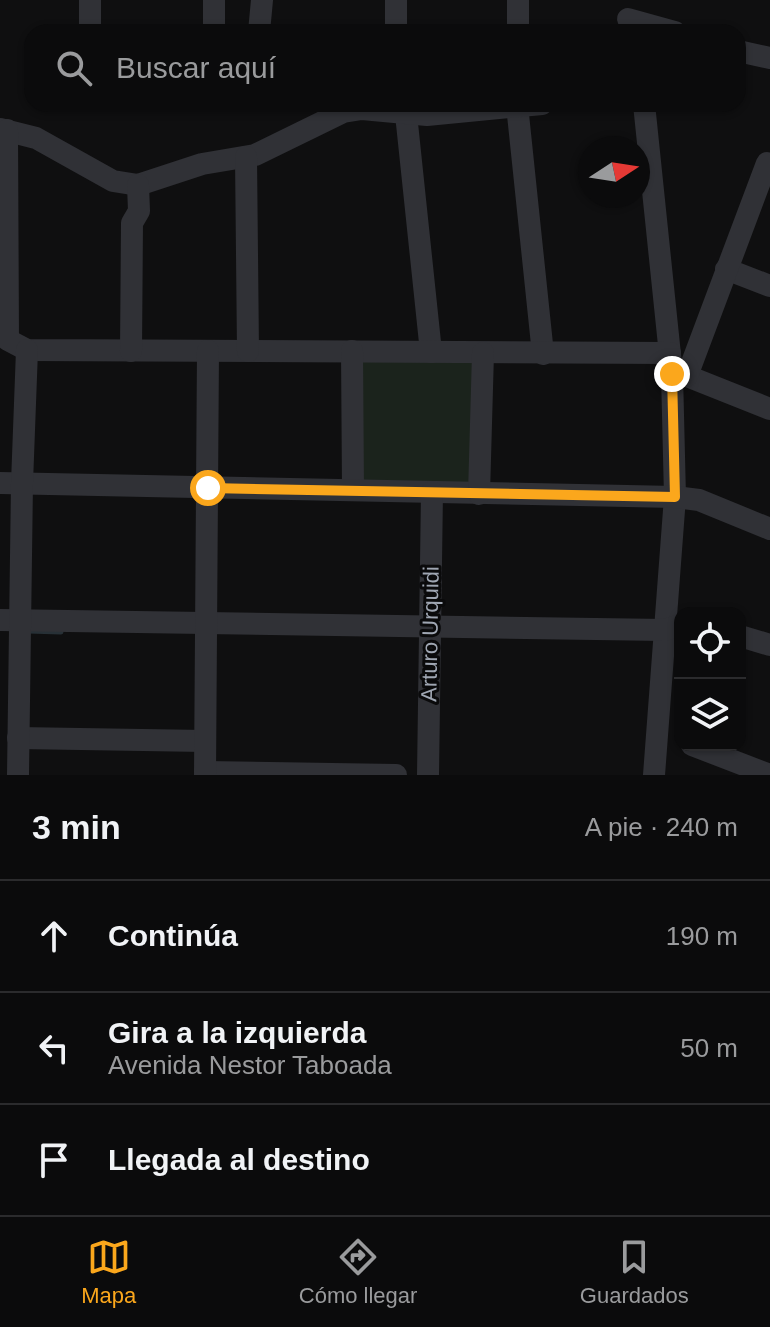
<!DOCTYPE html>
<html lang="es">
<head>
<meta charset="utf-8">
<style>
  body { margin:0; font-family:Helvetica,sans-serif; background:#19191a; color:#f1f3f6 }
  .controls { position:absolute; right:24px; bottom:24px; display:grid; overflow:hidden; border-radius:16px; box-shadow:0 2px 6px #0004 }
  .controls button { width:72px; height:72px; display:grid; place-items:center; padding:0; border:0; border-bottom:2px solid #2b2b2d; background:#0b0b0c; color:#f1f3f6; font:40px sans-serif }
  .compass { position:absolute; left:578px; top:136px; width:72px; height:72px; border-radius:50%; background:#0b0b0c; box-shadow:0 2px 6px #0004; rotate:78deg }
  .stop { position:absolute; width:24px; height:24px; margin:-18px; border:6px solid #fba71c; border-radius:50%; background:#fff }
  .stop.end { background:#fba71c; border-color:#fff; box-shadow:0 2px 8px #0008 }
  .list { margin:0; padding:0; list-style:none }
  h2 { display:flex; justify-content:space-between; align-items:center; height:104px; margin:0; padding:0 32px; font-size:34px }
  h2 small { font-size:26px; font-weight:400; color:#9a9b9d }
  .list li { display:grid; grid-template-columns:52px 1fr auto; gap:24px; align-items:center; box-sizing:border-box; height:112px; padding:0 32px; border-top:2px solid #2b2b2d }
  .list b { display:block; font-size:30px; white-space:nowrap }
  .list p { margin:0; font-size:26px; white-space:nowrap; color:#9a9b9d }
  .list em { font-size:26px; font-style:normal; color:#9a9b9d }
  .icon { flex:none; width:44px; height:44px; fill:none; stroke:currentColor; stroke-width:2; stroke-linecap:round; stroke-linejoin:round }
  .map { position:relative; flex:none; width:770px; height:775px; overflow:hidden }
  .search { position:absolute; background:#0b0b0c; box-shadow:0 2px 6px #0004; left:24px; right:24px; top:24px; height:88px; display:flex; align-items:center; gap:20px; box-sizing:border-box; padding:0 28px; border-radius:24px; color:#9a9b9d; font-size:30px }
  .sheet { height:440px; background:#0b0b0c }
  nav { display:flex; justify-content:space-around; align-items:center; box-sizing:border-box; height:112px; border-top:2px solid #2b2b2d; background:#0b0b0c; font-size:22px; color:#9a9b9d }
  nav a { display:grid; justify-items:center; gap:4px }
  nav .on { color:#fba71c }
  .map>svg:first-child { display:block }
  .green { fill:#1b231c }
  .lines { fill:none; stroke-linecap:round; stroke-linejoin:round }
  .stream { stroke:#273036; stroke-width:5 }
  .minor { stroke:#303136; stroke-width:22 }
  .route { stroke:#fba71c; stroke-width:10 }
  .labels { text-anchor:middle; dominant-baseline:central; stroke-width:6; stroke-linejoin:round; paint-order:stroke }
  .street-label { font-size:22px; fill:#9fa6b2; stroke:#0a0a0b }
</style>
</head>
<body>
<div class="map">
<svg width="770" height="775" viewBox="0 0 770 775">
  <rect width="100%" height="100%" fill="#0f0f10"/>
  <polygon class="green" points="364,361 471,361 476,366 470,486 363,485 359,365"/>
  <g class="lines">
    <polyline class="stream" points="28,631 61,632"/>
    <g class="minor">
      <polyline points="396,0 396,32"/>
      <polyline points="628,19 675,32"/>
      <polyline points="90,32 90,0"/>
      <polyline points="214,32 214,0"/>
      <polyline points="259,32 262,0"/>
      <polyline points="518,32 518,0"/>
      <polyline points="738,51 770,58"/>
      <polyline points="644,104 672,374 675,497 654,775"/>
      <polyline points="517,105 543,354"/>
      <polyline points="406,114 431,352"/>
      <polyline points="0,129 36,138 113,181 138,185 202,164 255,155 343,112 362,109 427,115 542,104"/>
      <polyline points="7,130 8,340 27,350 670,353"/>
      <polyline points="246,157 248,351"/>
      <polyline points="726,269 770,286"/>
      <polyline points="131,351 132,223 139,211 138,185"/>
      <polyline points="352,351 353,490"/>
      <polyline points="674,374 687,376 770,409"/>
      <polyline points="687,376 767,163 770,164"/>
      <polyline points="0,483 675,497 699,500 770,529"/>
      <polyline points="479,494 483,353"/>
      <polyline points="0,620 665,630 680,625"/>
      <polyline points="740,636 770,645"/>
      <polyline points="18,738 205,741"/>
      <polyline points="692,745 770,775"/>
      <polyline points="205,772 396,775"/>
      <polyline points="18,775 22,483 27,350"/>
      <polyline points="205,775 208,351"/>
      <polyline points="428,775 432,492"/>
    </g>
  </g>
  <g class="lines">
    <polyline class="route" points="208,488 675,497 672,374"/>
  </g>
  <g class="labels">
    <g class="street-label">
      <text transform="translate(430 634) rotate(-89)">Arturo Urquidi</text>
    </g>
  </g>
</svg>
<div class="controls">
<button><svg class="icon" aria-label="locate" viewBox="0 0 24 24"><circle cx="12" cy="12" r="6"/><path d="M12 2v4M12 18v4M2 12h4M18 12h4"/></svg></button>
<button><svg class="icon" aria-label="layers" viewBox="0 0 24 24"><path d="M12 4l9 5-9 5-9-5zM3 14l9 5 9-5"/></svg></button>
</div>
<svg class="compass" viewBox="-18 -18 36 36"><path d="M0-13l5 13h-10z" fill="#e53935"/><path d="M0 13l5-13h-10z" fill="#9a9b9d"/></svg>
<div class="stop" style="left:208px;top:488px"></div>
<div class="stop end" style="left:672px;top:374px"></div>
<div class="search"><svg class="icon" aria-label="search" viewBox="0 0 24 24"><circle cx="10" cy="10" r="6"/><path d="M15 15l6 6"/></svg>Buscar aquí</div>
</div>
<section class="sheet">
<h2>3 min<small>A pie · 240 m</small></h2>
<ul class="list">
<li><svg class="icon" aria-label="ahead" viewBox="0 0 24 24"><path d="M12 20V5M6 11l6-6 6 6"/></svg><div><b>Continúa</b></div><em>190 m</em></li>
<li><svg class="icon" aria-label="left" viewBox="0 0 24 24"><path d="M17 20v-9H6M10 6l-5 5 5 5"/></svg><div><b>Gira a la izquierda</b><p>Avenida Nestor Taboada</p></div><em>50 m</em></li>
<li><svg class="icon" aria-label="arrive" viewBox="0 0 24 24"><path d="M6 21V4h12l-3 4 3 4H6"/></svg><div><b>Llegada al destino</b></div></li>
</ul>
</section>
<nav>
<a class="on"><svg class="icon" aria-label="map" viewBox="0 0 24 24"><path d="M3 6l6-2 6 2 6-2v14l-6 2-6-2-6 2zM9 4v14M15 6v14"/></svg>Mapa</a>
<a><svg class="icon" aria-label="directions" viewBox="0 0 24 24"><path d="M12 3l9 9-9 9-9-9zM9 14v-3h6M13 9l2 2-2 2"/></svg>Cómo llegar</a>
<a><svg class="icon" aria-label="saved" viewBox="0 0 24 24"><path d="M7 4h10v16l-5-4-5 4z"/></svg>Guardados</a>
</nav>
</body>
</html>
